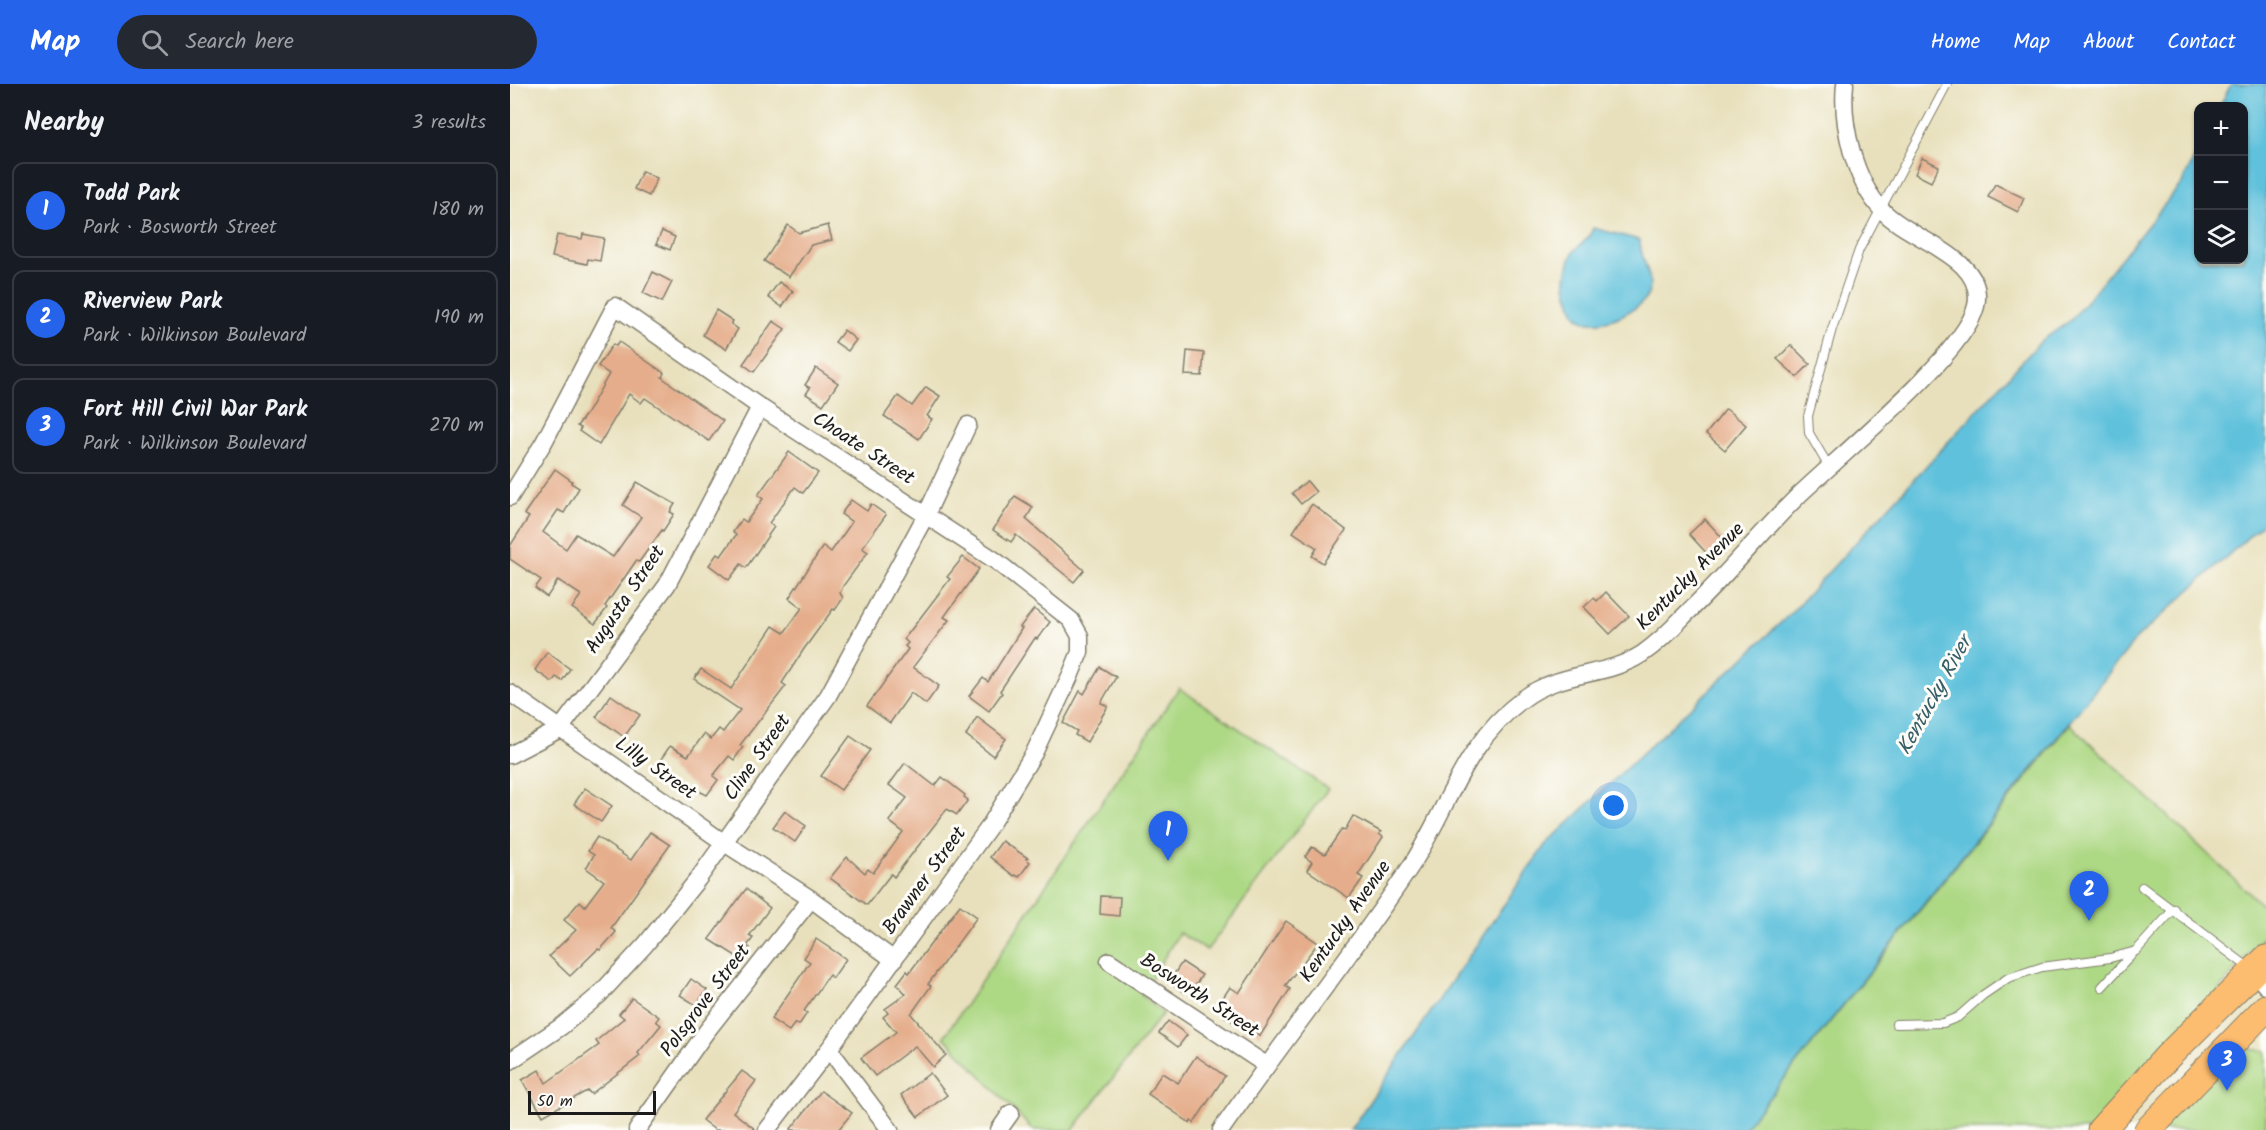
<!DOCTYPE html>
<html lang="en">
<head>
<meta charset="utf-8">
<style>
  body { margin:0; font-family:Kalam,sans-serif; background:#242831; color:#f1f3f6 }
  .controls { position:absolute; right:18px; top:18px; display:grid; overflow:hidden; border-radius:12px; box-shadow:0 2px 4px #0004 }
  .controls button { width:54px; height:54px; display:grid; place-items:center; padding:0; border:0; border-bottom:2px solid #363941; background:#171b24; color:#f1f3f6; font:30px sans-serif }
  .scale { position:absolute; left:18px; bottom:15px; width:128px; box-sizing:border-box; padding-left:6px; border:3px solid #1c1c1c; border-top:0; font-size:16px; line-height:21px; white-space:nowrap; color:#1c1c1c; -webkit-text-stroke:4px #fdfcf7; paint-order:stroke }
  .you { position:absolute; left:1104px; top:722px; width:21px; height:21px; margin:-15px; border:4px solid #fff; border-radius:50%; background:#1a73e8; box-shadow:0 0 0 9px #1a73e833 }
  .badge { display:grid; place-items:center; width:39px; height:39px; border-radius:50%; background:#2563eb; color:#fff; font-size:20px; font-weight:700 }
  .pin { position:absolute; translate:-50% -50px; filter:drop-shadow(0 2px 3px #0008) }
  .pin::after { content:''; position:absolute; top:32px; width:21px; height:18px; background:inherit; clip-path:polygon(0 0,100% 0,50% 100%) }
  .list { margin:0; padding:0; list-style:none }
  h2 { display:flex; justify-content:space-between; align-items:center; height:78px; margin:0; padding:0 24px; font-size:26px }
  h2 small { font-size:20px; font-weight:400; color:#9ea1a6 }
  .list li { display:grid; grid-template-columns:39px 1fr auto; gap:18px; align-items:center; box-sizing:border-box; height:96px; margin:0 12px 12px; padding:0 12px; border:2px solid #363941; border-radius:12px }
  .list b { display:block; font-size:22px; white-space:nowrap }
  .list p { margin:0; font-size:20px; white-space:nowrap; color:#9ea1a6 }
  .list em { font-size:20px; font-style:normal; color:#9ea1a6 }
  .icon { flex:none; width:33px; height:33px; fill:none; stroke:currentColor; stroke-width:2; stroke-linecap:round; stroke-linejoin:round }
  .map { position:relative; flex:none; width:1756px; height:1046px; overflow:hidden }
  header { display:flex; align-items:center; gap:36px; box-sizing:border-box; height:84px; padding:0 30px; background:#2563eb; color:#fff }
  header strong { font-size:28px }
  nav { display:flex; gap:33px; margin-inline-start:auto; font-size:21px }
  .search { width:420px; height:54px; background:#242831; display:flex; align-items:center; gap:15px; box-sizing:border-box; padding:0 21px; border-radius:33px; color:#9ea1a6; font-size:22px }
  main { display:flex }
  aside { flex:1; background:#171b24 }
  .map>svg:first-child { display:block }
  .green { fill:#add884; stroke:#647a50; stroke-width:1.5 }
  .water { fill:#5ec1dc; stroke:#3d6e7c; stroke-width:1.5 }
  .building { fill:#e5ad8b }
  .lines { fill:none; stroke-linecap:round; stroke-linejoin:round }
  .service-casing { stroke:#827e6c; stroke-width:10 }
  .minor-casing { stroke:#827e6c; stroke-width:19 }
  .trunk-casing { stroke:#827e6c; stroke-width:29 }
  .service { stroke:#fff; stroke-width:8 }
  .minor { stroke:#fff; stroke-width:16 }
  .trunk { stroke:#fcbd6f; stroke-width:27 }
  .labels { text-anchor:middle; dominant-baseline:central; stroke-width:6; stroke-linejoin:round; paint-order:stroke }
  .street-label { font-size:20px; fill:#1c1c1c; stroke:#fdfcf7 }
  .water-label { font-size:21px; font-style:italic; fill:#365e69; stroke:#fdfcf7 }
</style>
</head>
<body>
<header>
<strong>Map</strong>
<div class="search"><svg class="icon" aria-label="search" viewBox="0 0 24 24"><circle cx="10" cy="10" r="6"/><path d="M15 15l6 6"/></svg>Search here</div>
<nav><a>Home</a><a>Map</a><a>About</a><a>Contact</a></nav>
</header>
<main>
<aside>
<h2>Nearby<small>3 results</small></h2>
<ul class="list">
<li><span class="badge">1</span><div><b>Todd Park</b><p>Park · Bosworth Street</p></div><em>180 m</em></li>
<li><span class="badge">2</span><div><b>Riverview Park</b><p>Park · Wilkinson Boulevard</p></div><em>190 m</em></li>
<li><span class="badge">3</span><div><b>Fort Hill Civil War Park</b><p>Park · Wilkinson Boulevard</p></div><em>270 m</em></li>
</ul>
</aside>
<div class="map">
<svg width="1756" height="1046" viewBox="0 0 1756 1046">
  <rect width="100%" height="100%" fill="#fdfcf7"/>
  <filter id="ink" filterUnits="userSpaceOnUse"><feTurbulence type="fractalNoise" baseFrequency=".0167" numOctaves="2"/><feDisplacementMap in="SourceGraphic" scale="12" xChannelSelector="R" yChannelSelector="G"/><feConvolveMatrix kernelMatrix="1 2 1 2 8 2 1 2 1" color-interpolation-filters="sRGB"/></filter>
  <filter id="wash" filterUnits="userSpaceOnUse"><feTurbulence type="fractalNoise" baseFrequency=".008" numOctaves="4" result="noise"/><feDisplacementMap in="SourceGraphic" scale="24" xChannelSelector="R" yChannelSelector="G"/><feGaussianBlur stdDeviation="1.35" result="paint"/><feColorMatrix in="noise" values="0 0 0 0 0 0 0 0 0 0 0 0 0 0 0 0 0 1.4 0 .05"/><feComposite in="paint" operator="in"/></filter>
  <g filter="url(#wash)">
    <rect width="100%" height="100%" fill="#e8e0bc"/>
    <g class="green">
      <polygon points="669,604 818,705 697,866 669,849 631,911 653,929 563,1046 523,1046 434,953"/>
      <polygon points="1560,640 1756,825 1756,849 1593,1046 1233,1046"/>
      <polygon points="1717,963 1756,967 1756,1046 1643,1046"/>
    </g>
    <g class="water">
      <polygon points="1721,0 1756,0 1756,437 1626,555 1233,1046 840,1046 1035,761 1281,529 1531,257 1561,236 1672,99 1688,67 1688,176 1734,176 1734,22 1710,22"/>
      <path d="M1083,144L1130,156C1129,176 1148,195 1136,214C1132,220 1124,225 1118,228C1105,236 1078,245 1066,231C1064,228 1062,221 1061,218C1058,211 1055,203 1056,195C1057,186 1059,172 1066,165C1073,158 1080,154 1083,144Z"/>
    </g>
    <g id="blocks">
      <g class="building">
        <polygon points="1412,74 1429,82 1421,98 1405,90"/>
        <polygon points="132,87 147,94 139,112 124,105"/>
        <polygon points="1485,100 1514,114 1508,128 1478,113"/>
        <polygon points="278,141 289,149 318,141 322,156 301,161 279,193 254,177"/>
        <polygon points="152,147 165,153 160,166 146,160"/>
        <polygon points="73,150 94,154 90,177 78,175 77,180 42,173 47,151 72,155"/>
        <polygon points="143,188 162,198 152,218 133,209"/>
        <polygon points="269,198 283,207 272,223 258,213"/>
        <polygon points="206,226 223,237 221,240 228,245 216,265 193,251"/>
        <polygon points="263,237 275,245 244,288 233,280"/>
        <polygon points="334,246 346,256 338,267 325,258"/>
        <polygon points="109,258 154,289 152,293 154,295 213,337 199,357 135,314 131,319 119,310 89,361 69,347 71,344 67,342 77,329 99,290 88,282 103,260 106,262"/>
        <polygon points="1281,261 1300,280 1287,293 1267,275"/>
        <polygon points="677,267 694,269 692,292 675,291"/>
        <polygon points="306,284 328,299 313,321 296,310 300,304 295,301"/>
        <polygon points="416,303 430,312 417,332 422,335 409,355 374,332 388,312 402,322"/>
        <polygon points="1216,325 1236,341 1215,366 1196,350"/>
        <polygon points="279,368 308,389 293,409 285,403 259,439 264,443 236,484 231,480 219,496 199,481 207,470 211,472 226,451 223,448 232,435 236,438 253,415 248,411"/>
        <polygon points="45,385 62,397 61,399 69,404 54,429 48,426 33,448 56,465 66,450 103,473 131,433 113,421 127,398 165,420 160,428 164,430 153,447 152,446 129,478 126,477 95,522 97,524 85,540 62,524 71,511 48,496 37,513 25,504 31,496 0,475 0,462 19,433 14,430"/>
        <polygon points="797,397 806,408 791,420 782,409"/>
        <polygon points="505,412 523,423 516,435 574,486 564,498 506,451 501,458 483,446"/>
        <polygon points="341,416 357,427 361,420 376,431 352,464 358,468 333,502 330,509 333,514 325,526 323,525 294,565 272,599 276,602 230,661 233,663 224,676 219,672 203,692 208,696 197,711 191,708 159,684 161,682 151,675 160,662 178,672 194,650 201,655 209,645 213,648 230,626 184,595 191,585 221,605 263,542 274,549 292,524 279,514 313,462 321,468 342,438 331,430"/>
        <polygon points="802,420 836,446 813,479 802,472 807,464 783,448"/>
        <polygon points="1195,435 1217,459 1201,474 1179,450"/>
        <polygon points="453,473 469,485 434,533 439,536 403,583 429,602 416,620 401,609 380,639 357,622 398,565 395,562 398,559 394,555 440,495 437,493"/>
        <polygon points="1096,508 1119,532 1100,550 1074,523 1084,514 1087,517"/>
        <polygon points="524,525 540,538 527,555 525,554 490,607 492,609 479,627 459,612 473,594 478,598 512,544 510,543"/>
        <polygon points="37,568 60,585 52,597 46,593 42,598 25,586"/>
        <polygon points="590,583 606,593 591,619 598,622 577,658 565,651 567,647 553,639 570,607 574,610"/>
        <polygon points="101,611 130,631 114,653 86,633"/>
        <polygon points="467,633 496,655 483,672 456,651"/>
        <polygon points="340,652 360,666 331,706 311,692"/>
        <polygon points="395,679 425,702 432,693 455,711 454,713 458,716 447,731 437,725 384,793 381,790 357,821 320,794 337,773 355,789 358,785 363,789 393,748 379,737 397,714 379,701"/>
        <polygon points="75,704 102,722 91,738 64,720"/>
        <polygon points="275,727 296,742 285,758 263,743"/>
        <polygon points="843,732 871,748 869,750 873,753 848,791 853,794 839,814 797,786 802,778 795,773 802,763 815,770 832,745 835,746"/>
        <polygon points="140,748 160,761 101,844 106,848 90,866 88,865 60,892 39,872 66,846 54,836 70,817 75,822 94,797 76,784 84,771 78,767 87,753 121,776"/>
        <polygon points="492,757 518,774 516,775 520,778 509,793 505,791 504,792 480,773"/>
        <polygon points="236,805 260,824 239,852 243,854 237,862 240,864 232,876 199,855"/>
        <polygon points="591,812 610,813 609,832 590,830"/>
        <polygon points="450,821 467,833 418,900 421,902 401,930 436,971 423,983 405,962 365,992 351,974 386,948 373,933 378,929 375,925 396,910 387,900 397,887 399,889"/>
        <polygon points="776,837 808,859 775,902 780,905 750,952 742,946 740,949 714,932 716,930 707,923 720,903 729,909"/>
        <polygon points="306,855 336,875 323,894 319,891 294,927 297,929 289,941 285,939 279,947 261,935 300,878 294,874"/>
        <polygon points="672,878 692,891 681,908 678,905 675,909 663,901 665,897 661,895"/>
        <polygon points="181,895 197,906 186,921 170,911"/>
        <polygon points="122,914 149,933 146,937 151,941 128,969 130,972 81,1010 78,1007 73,1009 33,1032 12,996 29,986 36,999 89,961 86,957 114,934 109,930"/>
        <polygon points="658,937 677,951 668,963 649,949"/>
        <polygon points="686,972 715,992 684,1039 681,1037 680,1039 638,1010 652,989 668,999"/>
        <polygon points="232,987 246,997 223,1028 246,1046 205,1046 192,1036"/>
        <polygon points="420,989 437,1011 408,1033 391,1011"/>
        <polygon points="311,1007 342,1029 328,1046 280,1046"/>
      </g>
    </g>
  </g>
  <g filter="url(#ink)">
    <use href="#blocks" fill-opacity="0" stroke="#827e6c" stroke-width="1.5"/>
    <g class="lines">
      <defs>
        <g id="service">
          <polyline points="1319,383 1299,349 1298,332 1322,245 1349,166 1437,0"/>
          <polyline points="1632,803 1742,886"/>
          <polyline points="1592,903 1625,867"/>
          <polyline points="1386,940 1433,939 1448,933 1473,911 1498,894 1532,883 1600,874 1626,867 1664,825"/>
        </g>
        <g id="minor">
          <polyline points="0,413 34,358 105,222 250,323 486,477 561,536 570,552 570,568 561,590 524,669 479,743 319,965 257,1046"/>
          <polyline points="0,609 213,758 301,815 384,876"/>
          <polyline points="0,671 50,645 157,501 250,323"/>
          <polyline points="599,877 756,981"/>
          <polyline points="1743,887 1756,902"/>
          <polyline points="319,965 380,1046"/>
          <polyline points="0,977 52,942 89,911 135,861 188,795 318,612 416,431 458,341"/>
          <polyline points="127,1046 196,948 301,815"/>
          <polyline points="489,1046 501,1029"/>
          <path d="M711,1046C772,958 839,875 899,785C938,726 952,661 1013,615C1051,586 1095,594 1132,570C1148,559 1161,546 1174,532C1214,494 1248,452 1287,413C1326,375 1456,269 1466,222C1477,173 1401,157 1373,127C1344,97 1331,40 1335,0"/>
        </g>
        <g id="trunk">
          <polyline points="1591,1046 1658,972 1756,875"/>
          <polyline points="1638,1046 1756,924"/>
        </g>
      </defs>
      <use href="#service" class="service-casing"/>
      <use href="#minor" class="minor-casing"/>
      <use href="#trunk" class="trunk-casing"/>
      <use href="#service" class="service"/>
      <use href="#minor" class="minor"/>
      <use href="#trunk" class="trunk"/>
    </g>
  </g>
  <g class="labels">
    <g class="street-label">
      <text transform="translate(353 365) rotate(33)">Choate Street</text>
      <text transform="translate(1181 493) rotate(-45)">Kentucky Avenue</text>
      <text transform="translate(116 516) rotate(-56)">Augusta Street</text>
      <text transform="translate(248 674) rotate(-55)">Cline Street</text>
      <text transform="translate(145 685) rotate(35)">Lilly Street</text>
      <text transform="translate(415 797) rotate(-54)">Brawner Street</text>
      <text transform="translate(836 838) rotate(-55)">Kentucky Avenue</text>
      <text transform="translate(689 912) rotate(33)">Bosworth Street</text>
      <text transform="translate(196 917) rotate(-53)">Polsgrove Street</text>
    </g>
    <g class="water-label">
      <text transform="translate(1425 612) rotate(-61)">Kentucky River</text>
    </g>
  </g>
</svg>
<div class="controls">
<button>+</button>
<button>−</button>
<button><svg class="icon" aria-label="layers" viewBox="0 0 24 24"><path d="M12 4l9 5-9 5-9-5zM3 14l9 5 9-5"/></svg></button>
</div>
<div class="scale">50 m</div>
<div class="you"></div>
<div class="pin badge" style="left:658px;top:777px">1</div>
<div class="pin badge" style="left:1579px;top:837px">2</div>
<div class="pin badge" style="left:1717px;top:1007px">3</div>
</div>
</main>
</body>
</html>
